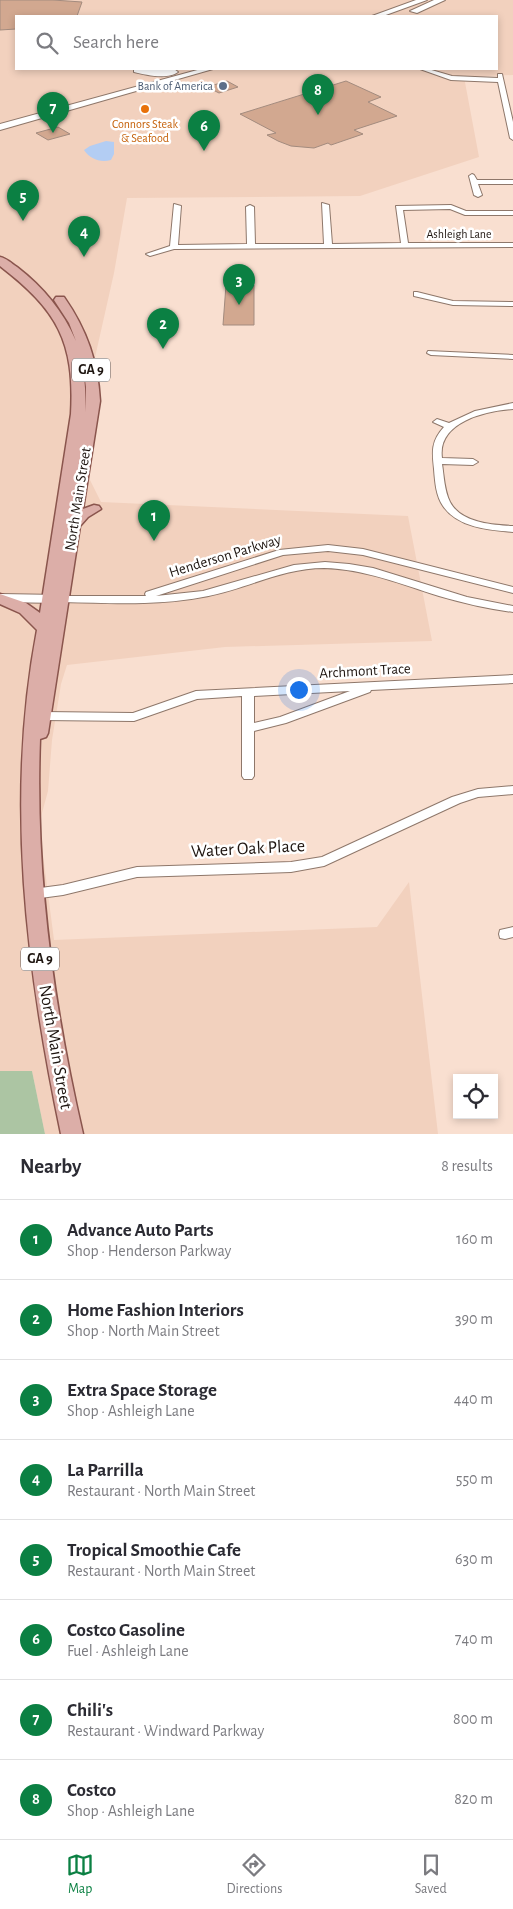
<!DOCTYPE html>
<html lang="en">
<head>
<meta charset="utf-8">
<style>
  body { margin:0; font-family:"Alegreya Sans",sans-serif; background:#f2f2f3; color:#2b2b33 }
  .controls { position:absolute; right:15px; bottom:15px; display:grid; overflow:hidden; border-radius:0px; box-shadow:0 2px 8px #0003 }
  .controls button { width:45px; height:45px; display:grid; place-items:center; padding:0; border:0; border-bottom:1px solid #e1e1e2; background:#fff; color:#2b2b33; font:25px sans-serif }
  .you { position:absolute; left:298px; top:689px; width:18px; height:18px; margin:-12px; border:4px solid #fff; border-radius:50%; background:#1a73e8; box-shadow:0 0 0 8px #1a73e833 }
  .badge { display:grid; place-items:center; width:32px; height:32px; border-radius:50%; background:#0b8043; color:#fff; font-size:16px; font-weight:700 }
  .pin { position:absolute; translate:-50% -41px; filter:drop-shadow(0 1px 2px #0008) }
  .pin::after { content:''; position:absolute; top:26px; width:18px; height:15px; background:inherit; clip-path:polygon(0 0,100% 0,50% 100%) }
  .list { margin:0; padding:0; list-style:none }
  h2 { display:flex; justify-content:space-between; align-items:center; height:65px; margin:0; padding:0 20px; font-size:21px }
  h2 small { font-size:16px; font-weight:400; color:#7c7c81 }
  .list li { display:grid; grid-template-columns:32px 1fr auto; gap:15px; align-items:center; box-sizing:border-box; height:80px; padding:0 20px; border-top:1px solid #e1e1e2 }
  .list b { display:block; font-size:19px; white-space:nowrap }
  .list p { margin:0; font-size:16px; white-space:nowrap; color:#7c7c81 }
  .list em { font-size:16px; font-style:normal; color:#7c7c81 }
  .icon { flex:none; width:28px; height:28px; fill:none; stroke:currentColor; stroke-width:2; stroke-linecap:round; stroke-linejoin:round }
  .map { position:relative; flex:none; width:513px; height:1134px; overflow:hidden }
  .search { position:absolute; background:#fff; box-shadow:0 2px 8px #0003; left:15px; right:15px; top:15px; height:55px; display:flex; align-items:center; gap:12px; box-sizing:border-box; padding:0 18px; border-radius:0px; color:#7c7c81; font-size:19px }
  .sheet { height:705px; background:#fff }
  nav { display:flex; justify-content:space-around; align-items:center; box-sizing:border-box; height:70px; border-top:1px solid #e1e1e2; background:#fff; font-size:14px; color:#7c7c81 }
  nav a { display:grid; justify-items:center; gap:2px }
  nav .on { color:#0b8043 }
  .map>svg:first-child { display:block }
  .built { fill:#f2d1be; fill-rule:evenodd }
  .green { fill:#acc5a3 }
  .water { fill:#b3cdf3 }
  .building { fill:#d2a890; stroke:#a38b7e }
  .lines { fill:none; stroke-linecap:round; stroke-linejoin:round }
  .street-casing { stroke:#8e776a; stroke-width:2 }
  .secondary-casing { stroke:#8e776a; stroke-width:2 }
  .primary-casing { stroke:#8a554d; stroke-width:3 }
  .street { fill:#fff; fill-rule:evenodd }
  .secondary { fill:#fff; fill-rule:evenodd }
  .primary { fill:#dcaea8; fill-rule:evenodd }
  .service-dot { fill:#5c6f8a; stroke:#fff; stroke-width:2 }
  .food-dot { fill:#e8710a; stroke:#fff; stroke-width:2 }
  .labels { text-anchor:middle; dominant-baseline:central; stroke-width:5; stroke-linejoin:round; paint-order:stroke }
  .far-service-label { font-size:12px; fill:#4e5e75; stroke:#fff; text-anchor:end }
  .far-food-label { font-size:12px; fill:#c56008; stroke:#fff }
  .far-street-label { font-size:12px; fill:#1e1510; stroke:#fff }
  .shield { fill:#fff; stroke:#625b58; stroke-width:1 }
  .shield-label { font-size:14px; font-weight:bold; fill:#1e1510 }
  .street-label { font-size:15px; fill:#1e1510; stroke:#fff }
  .near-street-label { font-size:18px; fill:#1e1510; stroke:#fff }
</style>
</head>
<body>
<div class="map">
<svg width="513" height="1134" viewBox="0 0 513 1134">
  <rect width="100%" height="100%" fill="#f9dfd0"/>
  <path class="built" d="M0,0H513V75L464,77L479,157L360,196L127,198L114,273L87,393L80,460L101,502L408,516L432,641L225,647L67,665L61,684L52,740L48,791L39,824L54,940L377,927L409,882L438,1134H45L32,1071H0ZM16,16H497V69H16Z"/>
  <polygon class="green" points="0,1071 32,1071 45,1134 0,1134"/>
  <path class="water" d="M106,141L114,142V154L111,160C100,163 90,159 84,150L90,146Z"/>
  <g class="building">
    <polygon points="0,0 53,0 82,2 77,16 16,16 16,29 0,30"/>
    <polygon points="227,81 238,87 219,93 207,87"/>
    <polygon points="346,81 381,97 368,102 397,116 354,130 363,134 331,145 328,143 314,148 291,146 278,141 267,135 276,133 240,114"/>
    <polygon points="58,127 70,134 48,140 36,133"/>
    <polygon points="226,285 254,285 254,325 223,325"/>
  </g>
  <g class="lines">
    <defs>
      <g id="street">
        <polygon points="420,69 428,69 452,76 498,78 498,74 502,74 513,122 513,140 510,138 498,82 451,80"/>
        <polygon points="472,174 474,175 477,180 513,180 513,184 478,184 482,195 478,197 474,195 469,176"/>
        <polygon points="322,203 329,205 332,244 401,243 396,206 451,205 466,211 513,211 513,215 465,215 450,209 403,210 408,243 513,243 513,247 174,249 150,256 146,254 170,246 174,204 181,206 178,245 247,244 246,207 250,205 254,207 255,244 324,244"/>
        <polygon points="414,292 417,292 453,301 513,302 513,306 453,305 414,296"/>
        <polygon points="428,351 513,355 513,359 431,355 427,353"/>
        <path d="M513,403V409C485,411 437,422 442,458L473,459L478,462L473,465L442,464C444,476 444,490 450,502C461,523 493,525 513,526V532C490,530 458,528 443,506C436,496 435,482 434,469C432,452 431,441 444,427L433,422L437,419L449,423L475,411Z"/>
        <path d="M328,545L363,549L513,587V593L363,555L328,551L283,555L156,596L203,591L294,565L325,562L349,564L373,568L467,597L513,606V612C488,609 463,603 439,596C401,584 364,569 324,568C282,568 244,590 203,597C157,606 109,603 62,602L57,599L62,596H146L145,594L146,592L279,550Z"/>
        <path d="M513,675V683L371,690L370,692L286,723L254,731V776L252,779H244L242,776V696L197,699L134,721L43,720L39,719L37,716L39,713L43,712L133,713L196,691ZM350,691L280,717L254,723V696Z"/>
        <polygon points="513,786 513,794 478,797 460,803 324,866 291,872 137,877 63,895 33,899 29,897 27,894 29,891 33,889 63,885 137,867 291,862 322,857 452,797 478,789"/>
        <polygon points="513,927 513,937 505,939 500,938 499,934 500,930"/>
      </g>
      <g id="secondary">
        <polygon points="416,0 427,0 383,16 372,16"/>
        <polygon points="434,0 445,0 417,13 410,11"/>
        <path d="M134,69H174L178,72C168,80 146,75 134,72Z"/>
        <polygon points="201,69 213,69 0,130 0,124"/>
        <polygon points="0,594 59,595 64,596 66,599 64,602 59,603 0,602"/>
      </g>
      <path id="primary" d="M0,257C6,258 11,263 17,267C43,287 63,311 76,341L69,323L54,300L56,297H64C87,330 98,362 100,401L83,509L94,505L99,506L101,509L88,517L80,526L48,733L46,737L40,739C35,873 53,1004 83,1134H61C26,968 5,798 37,630L20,613L0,604V594L26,603L40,613L71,414C75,341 57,310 0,266ZM83,365L86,387L85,412V388Z"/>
    </defs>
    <use href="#street" class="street-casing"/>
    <use href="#secondary" class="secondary-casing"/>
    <use href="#primary" class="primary-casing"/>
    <use href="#street" class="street"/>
    <use href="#secondary" class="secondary"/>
    <use href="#primary" class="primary"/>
  </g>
  <circle class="service-dot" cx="223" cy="86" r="5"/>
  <circle class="food-dot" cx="145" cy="109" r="5"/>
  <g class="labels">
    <g class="far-service-label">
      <text x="213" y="86">Bank of America</text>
    </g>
    <g class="far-food-label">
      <text x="145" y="124">Connors Steak<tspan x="145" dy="14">&amp; Seafood</tspan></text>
    </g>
    <g class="far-street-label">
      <text x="459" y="234">Ashleigh Lane</text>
    </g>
    <g class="shield">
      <rect x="72" y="358.5" width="38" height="23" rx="4"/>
      <rect x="21" y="947.5" width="38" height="23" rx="4"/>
    </g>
    <g class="shield-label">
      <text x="91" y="370">GA 9</text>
      <text x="40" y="959">GA 9</text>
    </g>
    <g class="street-label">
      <text transform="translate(78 499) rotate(-81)">North Main Street</text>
      <text transform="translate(225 556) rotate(-17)">Henderson Parkway</text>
      <text transform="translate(365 671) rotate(-3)">Archmont Trace</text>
    </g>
    <g class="near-street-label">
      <text transform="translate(248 849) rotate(-3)">Water Oak Place</text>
      <text transform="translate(55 1047) rotate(80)">North Main Street</text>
    </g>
  </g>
</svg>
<div class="controls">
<button><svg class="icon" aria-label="locate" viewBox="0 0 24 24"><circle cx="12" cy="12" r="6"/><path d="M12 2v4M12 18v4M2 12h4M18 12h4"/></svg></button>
</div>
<div class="you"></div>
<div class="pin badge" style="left:154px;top:541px">1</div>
<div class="pin badge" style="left:163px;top:349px">2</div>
<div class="pin badge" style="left:239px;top:305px">3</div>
<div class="pin badge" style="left:84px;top:257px">4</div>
<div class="pin badge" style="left:23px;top:221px">5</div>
<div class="pin badge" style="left:204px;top:151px">6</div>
<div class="pin badge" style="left:53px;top:133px">7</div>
<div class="pin badge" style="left:318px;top:115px">8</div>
<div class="search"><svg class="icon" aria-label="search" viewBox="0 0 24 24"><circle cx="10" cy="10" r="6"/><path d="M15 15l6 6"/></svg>Search here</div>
</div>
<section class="sheet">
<h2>Nearby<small>8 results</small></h2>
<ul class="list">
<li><span class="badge">1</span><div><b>Advance Auto Parts</b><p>Shop · Henderson Parkway</p></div><em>160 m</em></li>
<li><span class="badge">2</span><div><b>Home Fashion Interiors</b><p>Shop · North Main Street</p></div><em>390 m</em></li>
<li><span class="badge">3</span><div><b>Extra Space Storage</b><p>Shop · Ashleigh Lane</p></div><em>440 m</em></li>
<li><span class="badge">4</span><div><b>La Parrilla</b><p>Restaurant · North Main Street</p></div><em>550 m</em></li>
<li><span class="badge">5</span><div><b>Tropical Smoothie Cafe</b><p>Restaurant · North Main Street</p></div><em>630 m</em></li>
<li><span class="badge">6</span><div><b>Costco Gasoline</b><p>Fuel · Ashleigh Lane</p></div><em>740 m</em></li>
<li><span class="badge">7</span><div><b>Chili's</b><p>Restaurant · Windward Parkway</p></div><em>800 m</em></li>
<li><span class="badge">8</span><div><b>Costco</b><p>Shop · Ashleigh Lane</p></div><em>820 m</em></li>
</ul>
</section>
<nav>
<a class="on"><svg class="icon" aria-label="map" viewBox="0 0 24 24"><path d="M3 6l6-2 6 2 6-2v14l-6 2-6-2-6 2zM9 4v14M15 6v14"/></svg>Map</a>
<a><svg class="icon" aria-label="directions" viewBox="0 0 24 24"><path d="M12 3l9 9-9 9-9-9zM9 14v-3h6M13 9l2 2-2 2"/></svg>Directions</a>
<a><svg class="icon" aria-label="saved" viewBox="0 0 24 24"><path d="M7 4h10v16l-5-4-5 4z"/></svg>Saved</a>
</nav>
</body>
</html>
